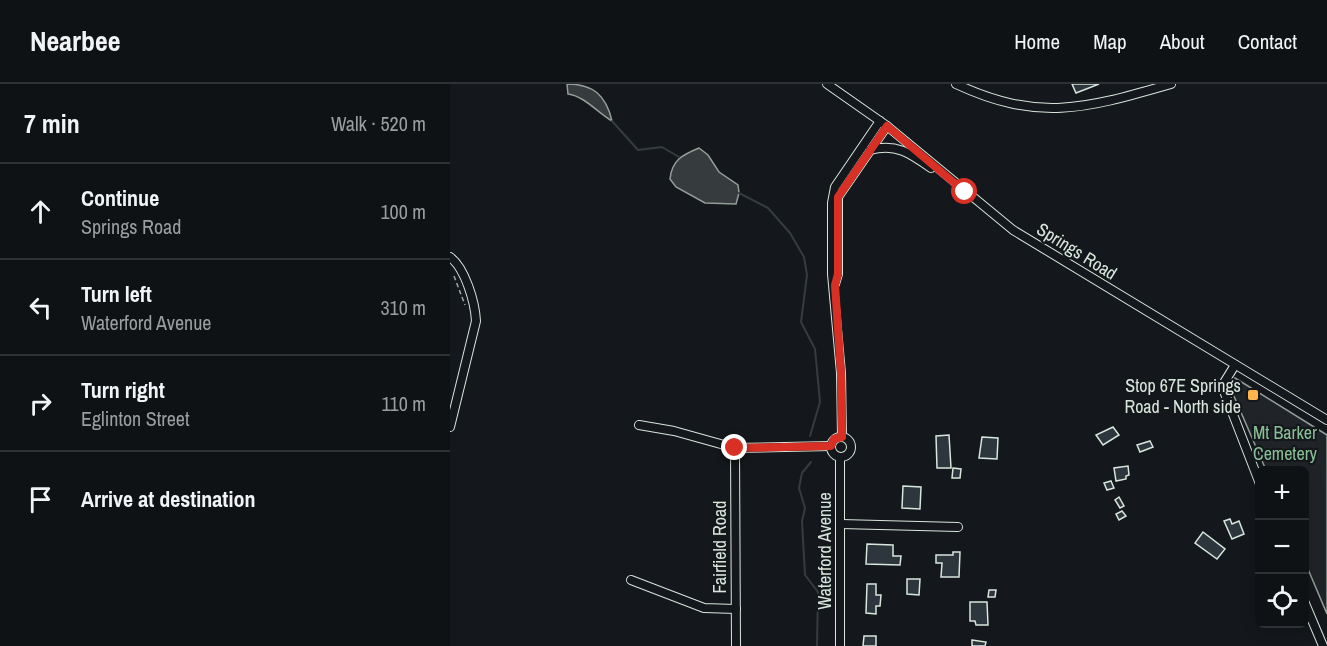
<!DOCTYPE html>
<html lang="en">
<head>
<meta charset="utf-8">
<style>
  body { margin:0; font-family:"Archivo Narrow",sans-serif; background:#1d2022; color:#f1f3f6 }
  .controls { position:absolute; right:18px; bottom:18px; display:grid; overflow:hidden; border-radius:9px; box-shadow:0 3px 15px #0003 }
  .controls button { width:54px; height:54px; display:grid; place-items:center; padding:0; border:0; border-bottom:2px solid #2f3234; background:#0f1215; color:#f1f3f6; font:30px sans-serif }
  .stop { position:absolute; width:18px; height:18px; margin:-14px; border:4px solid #d93025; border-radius:50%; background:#fff }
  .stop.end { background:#d93025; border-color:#fff; box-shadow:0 2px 6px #0008 }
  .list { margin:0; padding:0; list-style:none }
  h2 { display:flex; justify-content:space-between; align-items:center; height:78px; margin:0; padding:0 24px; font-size:26px }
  h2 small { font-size:20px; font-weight:400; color:#9b9ea0 }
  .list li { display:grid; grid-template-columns:39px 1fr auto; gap:18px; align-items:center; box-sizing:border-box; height:96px; padding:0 24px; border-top:2px solid #2f3234 }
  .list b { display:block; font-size:22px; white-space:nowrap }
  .list p { margin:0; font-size:20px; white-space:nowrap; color:#9b9ea0 }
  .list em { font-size:20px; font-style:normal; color:#9b9ea0 }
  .icon { flex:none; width:33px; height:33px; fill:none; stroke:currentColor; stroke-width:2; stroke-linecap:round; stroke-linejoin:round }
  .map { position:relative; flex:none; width:877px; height:562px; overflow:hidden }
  header { display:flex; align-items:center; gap:36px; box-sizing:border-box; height:84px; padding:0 30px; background:#0f1215; border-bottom:2px solid #2f3234 }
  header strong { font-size:28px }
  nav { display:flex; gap:33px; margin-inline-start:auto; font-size:21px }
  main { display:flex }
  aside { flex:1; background:#0f1215 }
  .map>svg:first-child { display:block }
  .green { fill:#202428; stroke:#939e99; stroke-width:1.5 }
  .water { fill:#363b3e; stroke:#939e99; stroke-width:1.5 }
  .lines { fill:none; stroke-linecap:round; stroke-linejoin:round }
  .stream { stroke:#363b3e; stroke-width:2 }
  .building { fill:#2c363c; stroke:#d8e6dc; stroke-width:1.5 }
  .minor-casing { stroke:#d8e6dc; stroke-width:10 }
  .path { stroke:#9da8a2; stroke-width:1.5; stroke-dasharray:4.5 3; stroke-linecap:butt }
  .minor { stroke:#14181c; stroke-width:8 }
  .route { stroke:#d93025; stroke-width:8 }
  .poi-dot { fill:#ffb74d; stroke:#14181c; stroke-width:2 }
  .labels { text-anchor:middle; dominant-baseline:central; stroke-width:4.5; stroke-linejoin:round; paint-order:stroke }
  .street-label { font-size:18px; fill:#d8e6dc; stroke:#14181c }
  .poi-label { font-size:18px; fill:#d8e6dc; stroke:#14181c; text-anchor:end }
  .park-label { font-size:18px; fill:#8ac095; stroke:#14181c }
</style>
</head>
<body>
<header>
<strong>Nearbee</strong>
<nav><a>Home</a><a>Map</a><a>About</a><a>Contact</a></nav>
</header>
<main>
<aside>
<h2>7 min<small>Walk · 520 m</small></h2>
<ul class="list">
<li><svg class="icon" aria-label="ahead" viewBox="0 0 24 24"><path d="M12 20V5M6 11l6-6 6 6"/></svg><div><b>Continue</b><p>Springs Road</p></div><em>100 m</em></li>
<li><svg class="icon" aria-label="left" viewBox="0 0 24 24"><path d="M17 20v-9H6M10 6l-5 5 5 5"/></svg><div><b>Turn left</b><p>Waterford Avenue</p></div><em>310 m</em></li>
<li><svg class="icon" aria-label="right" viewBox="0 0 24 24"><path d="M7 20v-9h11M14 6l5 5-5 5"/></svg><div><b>Turn right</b><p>Eglinton Street</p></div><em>110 m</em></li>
<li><svg class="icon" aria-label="arrive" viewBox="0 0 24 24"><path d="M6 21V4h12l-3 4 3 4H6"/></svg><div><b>Arrive at destination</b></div></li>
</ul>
</aside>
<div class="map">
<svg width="877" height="562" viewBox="0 0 877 562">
  <rect width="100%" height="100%" fill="#14181c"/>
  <polygon class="green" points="785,294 877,351 877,530 855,478 854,386 816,386 780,303"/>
  <g class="water">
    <path d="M117,0C143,0 156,11 162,37C147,28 134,12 118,10Z"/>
    <path d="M249,64L258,71L269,88L288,101L289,109L286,120L255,119L226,103L220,95C222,76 232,71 249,64Z"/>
  </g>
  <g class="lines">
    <g class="stream">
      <polyline points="162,37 188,66 212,63 229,73"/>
      <polyline points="289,109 318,124 340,149 354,173 357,191 351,238 365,265 370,318 360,352"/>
      <polyline points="361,378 352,389 349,404 355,424 352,437 355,491 368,508 367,562"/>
    </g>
  </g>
  <g class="building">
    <polygon points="622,0 649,0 626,9"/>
    <polygon points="663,343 669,351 653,361 646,351"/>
    <polygon points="499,351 501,384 487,384 486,352"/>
    <polygon points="532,353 548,354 547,375 529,374"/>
    <polygon points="700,357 703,363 690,368 687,361"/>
    <polygon points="678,382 679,391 676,392 676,395 666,397 664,384"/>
    <polygon points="503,384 511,385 510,394 502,394"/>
    <polygon points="661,397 664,404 657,406 654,399"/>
    <polygon points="453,402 471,403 470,425 452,424"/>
    <polygon points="669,413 674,422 670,424 665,416"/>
    <polygon points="672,427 676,432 669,436 666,430"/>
    <polygon points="780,435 782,440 789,437 794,450 782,455 774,437"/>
    <polygon points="753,448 775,465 767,475 745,459"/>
    <polygon points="417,460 443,461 443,472 451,472 450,481 416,480"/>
    <polygon points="503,468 510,468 509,493 491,493 492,479 486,479 486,471 503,471"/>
    <polygon points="457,495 470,495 469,511 457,510"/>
    <polygon points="417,500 426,500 426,511 431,511 430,522 426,522 426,530 416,529"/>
    <polygon points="539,506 546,506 545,513 538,513"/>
    <polygon points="520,518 537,518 538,541 526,541 525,537 520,537"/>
    <polygon points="414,552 426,552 426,562 413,562"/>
    <polygon points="522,556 536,558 535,562 522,562"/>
  </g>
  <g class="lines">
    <defs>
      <g id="minor">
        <polyline points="377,0 437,42 563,146 877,336"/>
        <path d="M506,0C590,39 637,24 721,0"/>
        <path d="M420,66C446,59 460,69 481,84"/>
        <path d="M0,173C15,184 25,218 26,237L0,343"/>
        <polyline points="385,200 388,190 388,113 437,42"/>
        <polyline points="785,281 772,302 810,400"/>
        <polyline points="189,341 224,347 285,364 381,362"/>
        <polyline points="392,353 391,289 382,190 382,119 385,103 430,37"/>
        <circle cx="391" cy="363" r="10"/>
        <polyline points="285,364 286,562"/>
        <polyline points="391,440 508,443"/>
        <polyline points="181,496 254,524 286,525"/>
        <polyline points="854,517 873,562"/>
        <polyline points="390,562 390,373"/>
      </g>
    </defs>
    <use href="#minor" class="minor-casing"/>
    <polyline class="path" points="4,192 15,221"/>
    <use href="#minor" class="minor"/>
  </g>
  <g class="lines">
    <polyline class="route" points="285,364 381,362 384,355 392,353 391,289 385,201 388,190 388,113 437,42 515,108"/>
  </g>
  <rect class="poi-dot" x="797" y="305" width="12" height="12" rx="3"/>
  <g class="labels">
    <g class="street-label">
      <text transform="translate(627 167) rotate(32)">Springs Road</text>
      <text transform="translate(269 463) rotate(-90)">Fairfield Road</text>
      <text transform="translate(374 467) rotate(-90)">Waterford Avenue</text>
    </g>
    <g class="poi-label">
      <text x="791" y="301">Stop 67E Springs<tspan x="791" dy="21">Road - North side</tspan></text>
    </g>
    <g class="park-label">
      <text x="835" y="348">Mt Barker<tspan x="835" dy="21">Cemetery</tspan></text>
    </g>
  </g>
</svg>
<div class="controls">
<button>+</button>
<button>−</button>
<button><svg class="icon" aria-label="locate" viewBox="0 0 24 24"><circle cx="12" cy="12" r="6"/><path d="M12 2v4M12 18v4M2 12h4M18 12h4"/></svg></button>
</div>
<div class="stop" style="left:515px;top:108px"></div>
<div class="stop end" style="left:285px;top:364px"></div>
</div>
</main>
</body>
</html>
